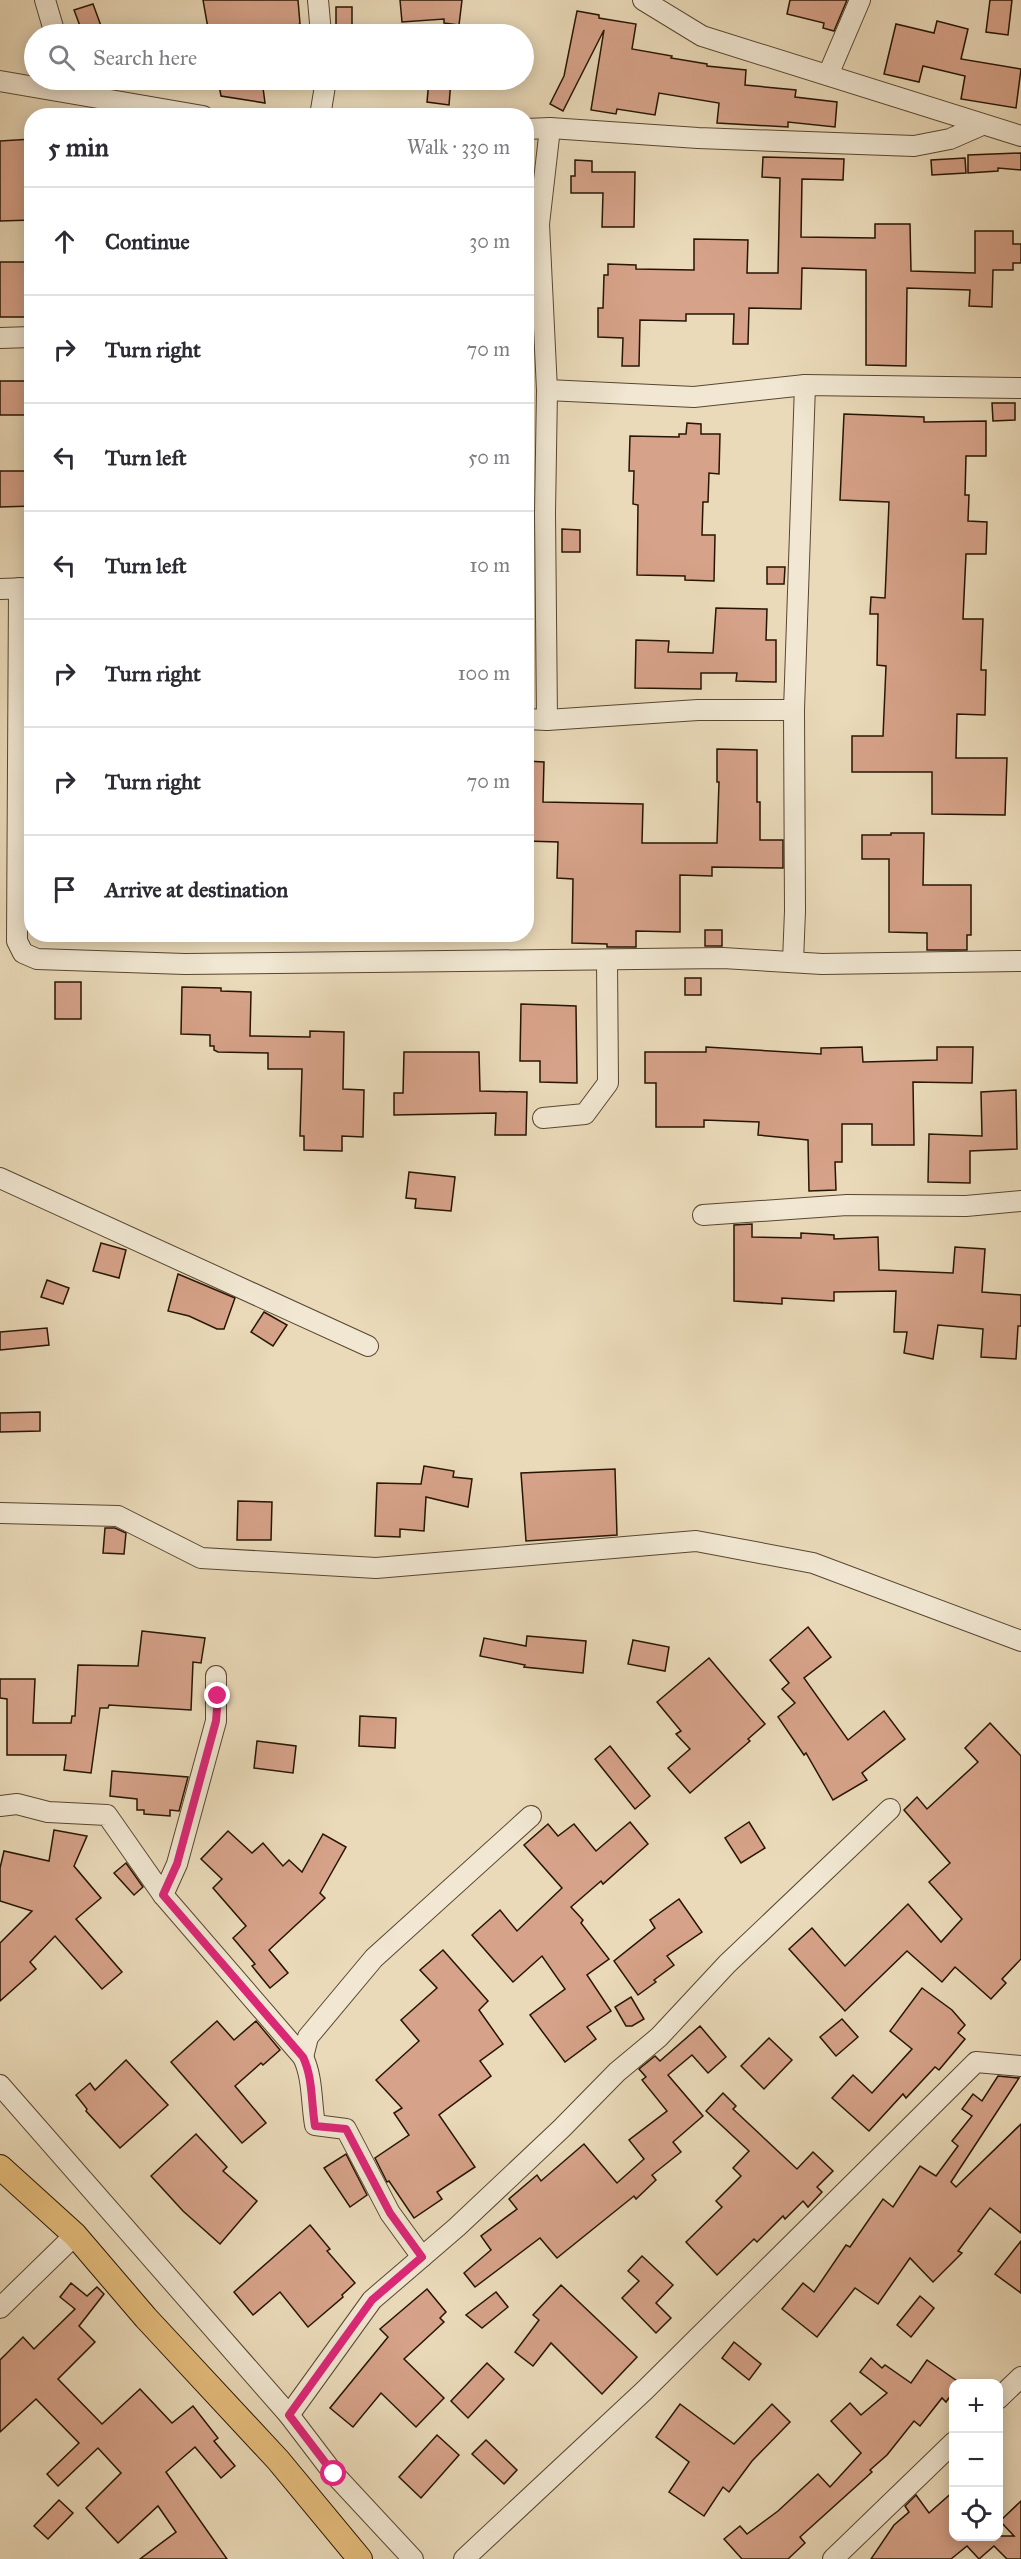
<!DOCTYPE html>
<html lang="en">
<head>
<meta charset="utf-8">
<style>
  body { margin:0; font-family:"IM FELL Great Primer",serif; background:#f7f7f7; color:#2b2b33 }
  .controls { position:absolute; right:18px; bottom:18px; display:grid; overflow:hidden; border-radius:12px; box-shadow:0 3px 15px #0003 }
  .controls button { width:54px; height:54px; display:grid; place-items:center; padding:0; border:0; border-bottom:2px solid #e1e1e2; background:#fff; color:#2b2b33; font:30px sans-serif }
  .stop { position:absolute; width:18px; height:18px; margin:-14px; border:4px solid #db2777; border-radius:50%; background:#fff }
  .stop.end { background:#db2777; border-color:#fff; box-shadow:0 2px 6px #0008 }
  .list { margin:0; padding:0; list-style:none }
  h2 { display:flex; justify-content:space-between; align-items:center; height:78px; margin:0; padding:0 24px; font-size:26px }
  h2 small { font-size:20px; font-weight:400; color:#7c7c81 }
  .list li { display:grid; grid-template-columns:39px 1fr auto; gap:18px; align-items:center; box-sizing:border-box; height:108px; padding:0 24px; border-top:2px solid #e1e1e2 }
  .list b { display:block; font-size:22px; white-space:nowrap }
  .list em { font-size:20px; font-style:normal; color:#7c7c81 }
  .icon { flex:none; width:33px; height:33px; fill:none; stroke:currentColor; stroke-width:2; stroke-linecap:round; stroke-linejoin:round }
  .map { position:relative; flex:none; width:1021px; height:2559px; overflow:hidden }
  .search { position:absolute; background:#fff; box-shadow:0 3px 15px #0003; left:24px; top:24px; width:510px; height:66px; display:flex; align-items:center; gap:15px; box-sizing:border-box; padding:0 21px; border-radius:33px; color:#7c7c81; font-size:22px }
  .panel { position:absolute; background:#fff; box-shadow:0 3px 15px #0003; left:24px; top:108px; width:510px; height:834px; border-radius:24px }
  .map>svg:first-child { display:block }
  .building { fill:#d6a289; stroke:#271503; stroke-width:1.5 }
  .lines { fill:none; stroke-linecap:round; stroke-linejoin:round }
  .minor-casing { stroke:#584630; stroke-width:22 }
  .major-casing { stroke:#271503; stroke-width:26 }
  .minor { stroke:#f1e7d2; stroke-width:20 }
  .major { stroke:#e5bd7c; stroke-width:24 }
  .route { stroke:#db2777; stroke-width:8 }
</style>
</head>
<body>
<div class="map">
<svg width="1021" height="2559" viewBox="0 0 1021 2559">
  <rect width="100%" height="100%" fill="#eadab9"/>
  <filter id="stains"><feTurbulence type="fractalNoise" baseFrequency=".00333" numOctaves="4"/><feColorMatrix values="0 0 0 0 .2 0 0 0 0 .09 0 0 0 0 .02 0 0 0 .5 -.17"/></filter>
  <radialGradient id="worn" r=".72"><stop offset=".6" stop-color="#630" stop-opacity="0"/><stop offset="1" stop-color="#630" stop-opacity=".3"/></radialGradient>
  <g class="building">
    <polygon points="203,0 298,0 300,24 297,25 298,34 209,34"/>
    <polygon points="400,0 462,0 459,25 444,23 444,19 402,22"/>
    <polygon points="790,0 847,0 834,31 823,28 824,23 787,14"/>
    <polygon points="990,0 1012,0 1008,35 986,32"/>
    <polygon points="93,4 104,34 83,34 74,10"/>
    <rect x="336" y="7" width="16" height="22"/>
    <polygon points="577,11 599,15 599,18 636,24 632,49 672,56 671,58 707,64 707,66 746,70 745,85 796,90 795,97 837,102 835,127 788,122 788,127 717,123 719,103 659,93 655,115 617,109 616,114 591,110 604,30 563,111 550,104 564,76"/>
    <polygon points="937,21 968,29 961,59 1021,69 1016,108 961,99 965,76 923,66 919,82 884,74 896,24 934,33"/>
    <polygon points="218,80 262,80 265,103 221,96"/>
    <polygon points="429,80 451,80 449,105 427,102"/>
    <polygon points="32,139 32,220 0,221 0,141"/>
    <polygon points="1021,153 1021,170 998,168 998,171 968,173 968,155"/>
    <polygon points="763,157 844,159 843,180 802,179 801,237 875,238 875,224 910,224 911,271 975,273 975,231 1013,231 1013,244 1021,244 1021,263 1013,263 1013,270 993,270 992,307 969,306 970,290 907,288 906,366 866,365 866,270 802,268 801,309 749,308 748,344 733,344 734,314 686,314 686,321 640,320 639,366 622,366 623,338 598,337 598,308 603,308 604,275 608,275 608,264 636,265 636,269 694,270 694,239 748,240 747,273 778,273 780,178 762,177"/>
    <polygon points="965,158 966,173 932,175 931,160"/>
    <polygon points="575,160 592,161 592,172 635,172 634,227 602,227 603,193 571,193 571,176 575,176"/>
    <rect x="0" y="262" width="32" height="55"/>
    <rect x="0" y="381" width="32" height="34"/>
    <polygon points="992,403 1015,403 1015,420 993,421"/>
    <polygon points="844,414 924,417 924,422 986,421 986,456 966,456 965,495 969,495 968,521 987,522 986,554 966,554 963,619 983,619 981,670 986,670 985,715 957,714 956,758 1007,758 1005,815 932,814 932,772 852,772 852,736 883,736 886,666 877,665 878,614 870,614 871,597 885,598 889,502 840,500"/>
    <polygon points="687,423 701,424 701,434 720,434 719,474 709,473 708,502 703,502 702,535 715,535 714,581 685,580 685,576 637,575 638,505 633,504 634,471 629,471 630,436 679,437 679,434 686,434"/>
    <polygon points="0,471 32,471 32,506 0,507"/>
    <polygon points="562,529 580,530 580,552 562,552"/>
    <polygon points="767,567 785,567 784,584 767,584"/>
    <polygon points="716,608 767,609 766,640 776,640 776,682 736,681 737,673 701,673 701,689 635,688 636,640 669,641 668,652 713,653"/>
    <polygon points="717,749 757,750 757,802 760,802 760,840 783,840 783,868 712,867 712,876 680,875 680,932 636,931 636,947 607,947 607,944 572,943 573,879 557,878 558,842 526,841 526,761 544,762 543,802 643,804 642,843 717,843 719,782 717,782"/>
    <polygon points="891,833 924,833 923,885 971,885 971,935 967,935 967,950 927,950 927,933 889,932 889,859 862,859 862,835 891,835"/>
    <rect x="705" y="930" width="17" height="16"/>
    <rect x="685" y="978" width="16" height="17"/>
    <rect x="55" y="982" width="26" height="37"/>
    <polygon points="182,987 221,988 221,991 251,992 250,1036 310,1037 310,1031 344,1032 343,1089 364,1090 363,1137 342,1136 342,1151 304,1150 304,1136 300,1136 302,1069 268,1069 268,1053 218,1052 214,1050 214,1046 210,1046 210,1035 181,1034"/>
    <polygon points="521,1004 576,1006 577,1083 540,1082 540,1061 520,1061"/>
    <polygon points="706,1047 821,1054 821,1048 862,1047 863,1062 937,1060 937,1047 973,1047 972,1083 913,1082 914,1145 872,1145 872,1124 842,1124 842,1162 835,1162 836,1190 809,1191 808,1140 758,1135 759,1122 704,1120 704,1127 656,1127 656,1083 645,1083 645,1052 706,1052"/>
    <polygon points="404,1052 479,1052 480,1091 527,1092 526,1135 495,1135 496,1113 394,1115 394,1093 403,1093"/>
    <polygon points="1016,1090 1017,1149 970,1151 970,1183 928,1182 929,1134 982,1136 981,1092"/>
    <polygon points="409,1172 455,1177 451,1211 415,1208 416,1199 406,1198"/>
    <polygon points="752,1224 752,1237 801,1238 801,1233 834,1235 834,1239 878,1237 879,1270 953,1273 955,1247 985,1249 982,1292 1021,1295 1021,1326 1018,1326 1016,1359 981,1357 983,1329 938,1325 933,1359 904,1353 907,1332 894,1332 896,1291 834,1292 834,1301 782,1298 782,1304 734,1301 734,1225"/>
    <polygon points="101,1243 126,1250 119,1278 93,1271"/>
    <polygon points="178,1274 235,1298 224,1329 217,1329 189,1316 168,1311"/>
    <polygon points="47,1280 69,1288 63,1304 41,1297"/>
    <polygon points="264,1312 287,1325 273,1346 251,1332"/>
    <polygon points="47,1328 49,1345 0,1350 0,1332"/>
    <polygon points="40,1412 40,1431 0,1432 0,1413"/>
    <polygon points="424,1466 454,1471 453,1477 472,1479 468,1507 426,1497 424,1531 400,1529 400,1537 375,1536 377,1483 421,1484"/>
    <polygon points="615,1469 617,1535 526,1541 521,1473"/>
    <polygon points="238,1501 272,1502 271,1540 237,1540"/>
    <polygon points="105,1528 115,1528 126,1533 124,1554 103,1553"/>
    <polygon points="808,1627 831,1657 804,1678 848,1740 884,1711 905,1739 862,1773 867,1780 833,1800 806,1753 804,1755 778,1717 795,1703 782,1689 789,1683 770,1660"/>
    <polygon points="142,1631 205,1638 201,1663 193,1662 191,1710 109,1705 108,1708 100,1708 91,1773 64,1770 66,1755 7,1755 7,1699 0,1698 0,1679 35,1679 33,1723 71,1723 72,1716 75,1716 78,1665 138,1666"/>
    <polygon points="527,1636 586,1641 583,1673 524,1667 525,1665 480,1656 484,1638 526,1646"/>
    <polygon points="633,1640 669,1647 665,1671 628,1664"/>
    <polygon points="709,1658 765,1724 748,1739 750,1741 690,1793 668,1768 690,1749 676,1734 681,1731 657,1702"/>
    <polygon points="360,1716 396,1718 395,1748 359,1746"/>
    <polygon points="990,1723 1021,1756 1021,1959 1002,1979 1006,1983 991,1999 955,1967 942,1982 907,1951 845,2011 789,1949 812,1928 845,1966 908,1904 941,1942 962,1919 929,1882 950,1863 904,1810 917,1797 927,1809 978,1762 965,1748"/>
    <polygon points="257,1741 296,1746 293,1773 254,1768"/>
    <polygon points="610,1746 650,1796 635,1809 595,1759"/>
    <polygon points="112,1771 188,1777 179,1811 170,1810 170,1816 144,1814 144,1810 137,1810 137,1799 110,1796"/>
    <polygon points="630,1822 648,1844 603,1884 601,1881 571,1907 583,1920 581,1923 609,1959 587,1975 611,2011 587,2027 596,2039 565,2062 530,2015 565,1989 542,1956 513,1982 472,1935 500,1910 517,1931 562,1888 524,1845 548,1824 558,1836 574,1824 596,1851"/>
    <polygon points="749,1822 765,1848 741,1863 725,1838"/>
    <polygon points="54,1830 87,1836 74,1866 101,1898 76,1919 122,1972 102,1989 55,1936 30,1962 36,1969 0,2001 0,1943 32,1911 0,1901 0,1868 4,1851 49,1861"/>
    <polygon points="228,1831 252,1853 263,1843 283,1866 289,1860 302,1872 323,1834 346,1847 320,1893 325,1898 269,1950 288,1973 270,1988 252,1966 255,1964 233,1938 246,1926 213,1888 222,1879 201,1859"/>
    <polygon points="126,1863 143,1887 134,1895 114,1873"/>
    <polygon points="679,1899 702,1932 667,1956 674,1965 654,1980 656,1982 638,1995 614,1961 655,1928 650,1920"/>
    <polygon points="443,1950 488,2001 479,2010 503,2044 480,2061 491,2076 439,2115 475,2167 437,2192 442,2199 414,2218 389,2181 387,2182 375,2158 409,2135 394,2113 402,2108 376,2080 419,2041 401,2020 437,1988 420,1970"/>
    <polygon points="922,1988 952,2010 965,2025 958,2033 965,2039 939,2070 935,2067 906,2098 903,2094 869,2131 832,2098 853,2075 872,2093 912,2049 890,2031"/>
    <polygon points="631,1997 644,2019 632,2026 626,2026 615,2007"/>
    <polygon points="842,2019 858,2037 836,2056 820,2037"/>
    <polygon points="217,2021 234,2040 256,2021 280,2050 263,2065 261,2063 235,2086 266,2123 242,2143 171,2062"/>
    <polygon points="700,2026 726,2057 708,2073 692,2055 668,2075 703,2116 673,2142 681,2152 652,2175 656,2180 636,2199 634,2196 557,2258 540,2238 475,2287 464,2273 491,2250 481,2236 517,2209 509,2199 537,2175 541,2181 584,2144 617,2183 644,2159 629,2140 667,2111 642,2080 646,2077 639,2069 655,2056 660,2061"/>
    <polygon points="769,2038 792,2060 764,2089 741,2066"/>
    <polygon points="126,2060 168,2105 120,2148 86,2111 87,2109 76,2095 90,2083 95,2090"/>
    <polygon points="998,2076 1019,2078 951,2182 956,2187 1021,2124 1021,2233 990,2208 958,2251 962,2253 933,2282 910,2258 878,2304 855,2288 817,2337 782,2309 803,2283 814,2292 846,2245 850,2247 883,2199 893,2207 920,2166 936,2176 958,2146 952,2141 972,2116 962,2109 973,2094 982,2101"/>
    <polygon points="723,2093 736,2106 733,2109 797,2169 813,2152 833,2171 817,2187 822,2192 808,2207 803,2201 785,2219 783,2216 757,2242 754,2239 717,2275 686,2242 722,2207 716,2201 741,2176 733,2168 749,2151 706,2111"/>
    <polygon points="196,2134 227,2167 223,2171 257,2201 220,2244 183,2211 151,2176"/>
    <polygon points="346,2154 367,2195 350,2207 324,2168"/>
    <polygon points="310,2225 330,2249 327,2251 355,2283 342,2295 343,2297 308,2327 280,2292 253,2315 234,2292"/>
    <polygon points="1021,2241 1021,2293 995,2274"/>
    <polygon points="642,2256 673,2285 656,2303 671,2318 656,2333 622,2298 639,2281 628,2271"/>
    <polygon points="71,2283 87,2296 97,2287 104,2294 79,2326 95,2342 58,2379 102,2424 140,2389 172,2423 193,2406 218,2438 214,2441 235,2466 221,2478 195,2447 166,2472 227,2559 140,2559 176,2532 158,2506 118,2543 86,2508 121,2473 98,2448 58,2486 47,2474 79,2443 36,2399 0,2432 0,2360 23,2337 34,2349 75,2309 60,2297"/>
    <polygon points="561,2285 637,2357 602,2394 551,2343 533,2366 515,2352 539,2320 533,2315"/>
    <polygon points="427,2289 446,2312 440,2318 444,2322 404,2359 444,2398 416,2427 381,2393 353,2427 330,2408 388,2337 380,2329"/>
    <polygon points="496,2292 508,2307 482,2328 466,2315"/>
    <polygon points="920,2296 934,2308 911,2337 897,2325"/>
    <polygon points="734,2342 761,2364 749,2380 722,2358"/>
    <polygon points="871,2358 882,2368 885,2365 911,2383 927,2360 960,2383 954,2384 954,2391 946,2402 942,2398 920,2426 914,2421 887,2455 870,2470 872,2472 800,2537 805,2543 788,2559 742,2559 724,2539 740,2526 747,2534 778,2511 818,2474 830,2487 861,2453 831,2421 850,2403 861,2415 887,2393 860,2372"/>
    <polygon points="487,2363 504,2379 468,2418 451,2401"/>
    <polygon points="680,2404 734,2444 772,2404 790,2422 752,2461 729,2492 723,2487 704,2516 669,2492 689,2462 656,2437"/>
    <polygon points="437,2435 459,2455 421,2498 399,2477"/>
    <polygon points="486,2440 517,2470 504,2484 472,2454"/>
    <polygon points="954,2491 954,2536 1014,2536 1000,2521 1021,2501 1021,2559 1007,2559 994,2546 979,2559 967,2546 951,2559 871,2559 894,2525 909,2512 905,2506 916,2495 929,2513"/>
    <polygon points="59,2500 73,2513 48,2539 34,2526"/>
  </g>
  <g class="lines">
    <defs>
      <g id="minor">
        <polyline points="45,0 55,34"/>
        <polyline points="318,0 321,34"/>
        <polyline points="643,0 702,36 1021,136"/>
        <polyline points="828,75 860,0"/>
        <polyline points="0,81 203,116"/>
        <polyline points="320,116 326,80"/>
        <polyline points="526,129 550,128 698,138 914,146 950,139 982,125"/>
        <polyline points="0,338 32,337"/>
        <polyline points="547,390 694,397 805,385 1021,388"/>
        <polyline points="19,588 17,941 23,953 37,959 185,964 723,958 822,964 1021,961"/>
        <polyline points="0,589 32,588"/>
        <polyline points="526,719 547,720 698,710 794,710"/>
        <polyline points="547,720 545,513 547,390 539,224 550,128"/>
        <polyline points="793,961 795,911 794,710 805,385"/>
        <polyline points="543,1118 585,1114 608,1083 607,961"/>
        <polyline points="0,1178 368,1346"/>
        <polyline points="703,1215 847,1205 966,1206 1021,1201"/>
        <polyline points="0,1513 118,1516 201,1558 376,1568 696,1541 813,1563 1021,1641"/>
        <path d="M0,1806L17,1804L48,1812L107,1815L163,1895L303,2057C313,2078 311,2102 315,2125L346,2129L390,2213L422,2257"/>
        <polyline points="163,1895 177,1864 216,1721 216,1676"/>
        <polyline points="303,2057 308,2037 374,1958 531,1816"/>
        <polyline points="0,2085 289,2415 334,2474 413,2559"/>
        <polyline points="0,2308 75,2235"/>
        <polyline points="998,2399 1021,2377"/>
        <polyline points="289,2415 372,2300 457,2227 562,2128 617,2072 659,2037 727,1964 890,1809"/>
        <polyline points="464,2559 645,2390 976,2062 1021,2066"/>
        <polyline points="833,2559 954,2442"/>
      </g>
      <polyline id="major" points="0,2167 75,2235 146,2318 278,2460 360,2559"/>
    </defs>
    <use href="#minor" class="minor-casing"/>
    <use href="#major" class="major-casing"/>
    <use href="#minor" class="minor"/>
    <use href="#major" class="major"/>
  </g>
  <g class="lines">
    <path class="route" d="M218,1696L216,1721L177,1864L163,1895L303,2057C313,2078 311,2102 315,2126L346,2129L390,2213L422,2257L372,2300L289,2415L334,2474"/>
  </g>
  <rect width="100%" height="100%" filter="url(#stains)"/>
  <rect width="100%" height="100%" fill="url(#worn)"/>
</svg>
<div class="controls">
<button>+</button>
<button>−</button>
<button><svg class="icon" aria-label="locate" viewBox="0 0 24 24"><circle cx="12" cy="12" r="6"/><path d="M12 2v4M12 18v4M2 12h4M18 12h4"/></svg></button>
</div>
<div class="stop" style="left:334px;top:2474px"></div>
<div class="stop end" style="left:218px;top:1696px"></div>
<div class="search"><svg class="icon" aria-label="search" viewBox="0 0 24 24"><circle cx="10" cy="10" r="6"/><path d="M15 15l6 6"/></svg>Search here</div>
<section class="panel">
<h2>5 min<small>Walk · 330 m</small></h2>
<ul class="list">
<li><svg class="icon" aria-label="ahead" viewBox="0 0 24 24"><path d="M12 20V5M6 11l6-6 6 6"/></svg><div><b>Continue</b></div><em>30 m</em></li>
<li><svg class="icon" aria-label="right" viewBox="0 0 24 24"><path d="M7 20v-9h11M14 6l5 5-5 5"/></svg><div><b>Turn right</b></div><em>70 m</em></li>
<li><svg class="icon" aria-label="left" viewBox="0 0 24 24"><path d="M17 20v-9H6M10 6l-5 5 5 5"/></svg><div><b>Turn left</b></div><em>50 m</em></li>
<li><svg class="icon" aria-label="left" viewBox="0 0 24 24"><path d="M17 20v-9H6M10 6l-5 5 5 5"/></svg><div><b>Turn left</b></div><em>10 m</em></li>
<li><svg class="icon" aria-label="right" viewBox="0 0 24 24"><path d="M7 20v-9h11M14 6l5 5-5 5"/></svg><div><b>Turn right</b></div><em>100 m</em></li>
<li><svg class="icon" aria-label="right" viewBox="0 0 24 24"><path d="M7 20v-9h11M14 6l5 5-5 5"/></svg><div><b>Turn right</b></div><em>70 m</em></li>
<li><svg class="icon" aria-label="arrive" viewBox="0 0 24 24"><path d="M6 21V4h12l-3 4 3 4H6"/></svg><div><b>Arrive at destination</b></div></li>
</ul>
</section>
</div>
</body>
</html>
